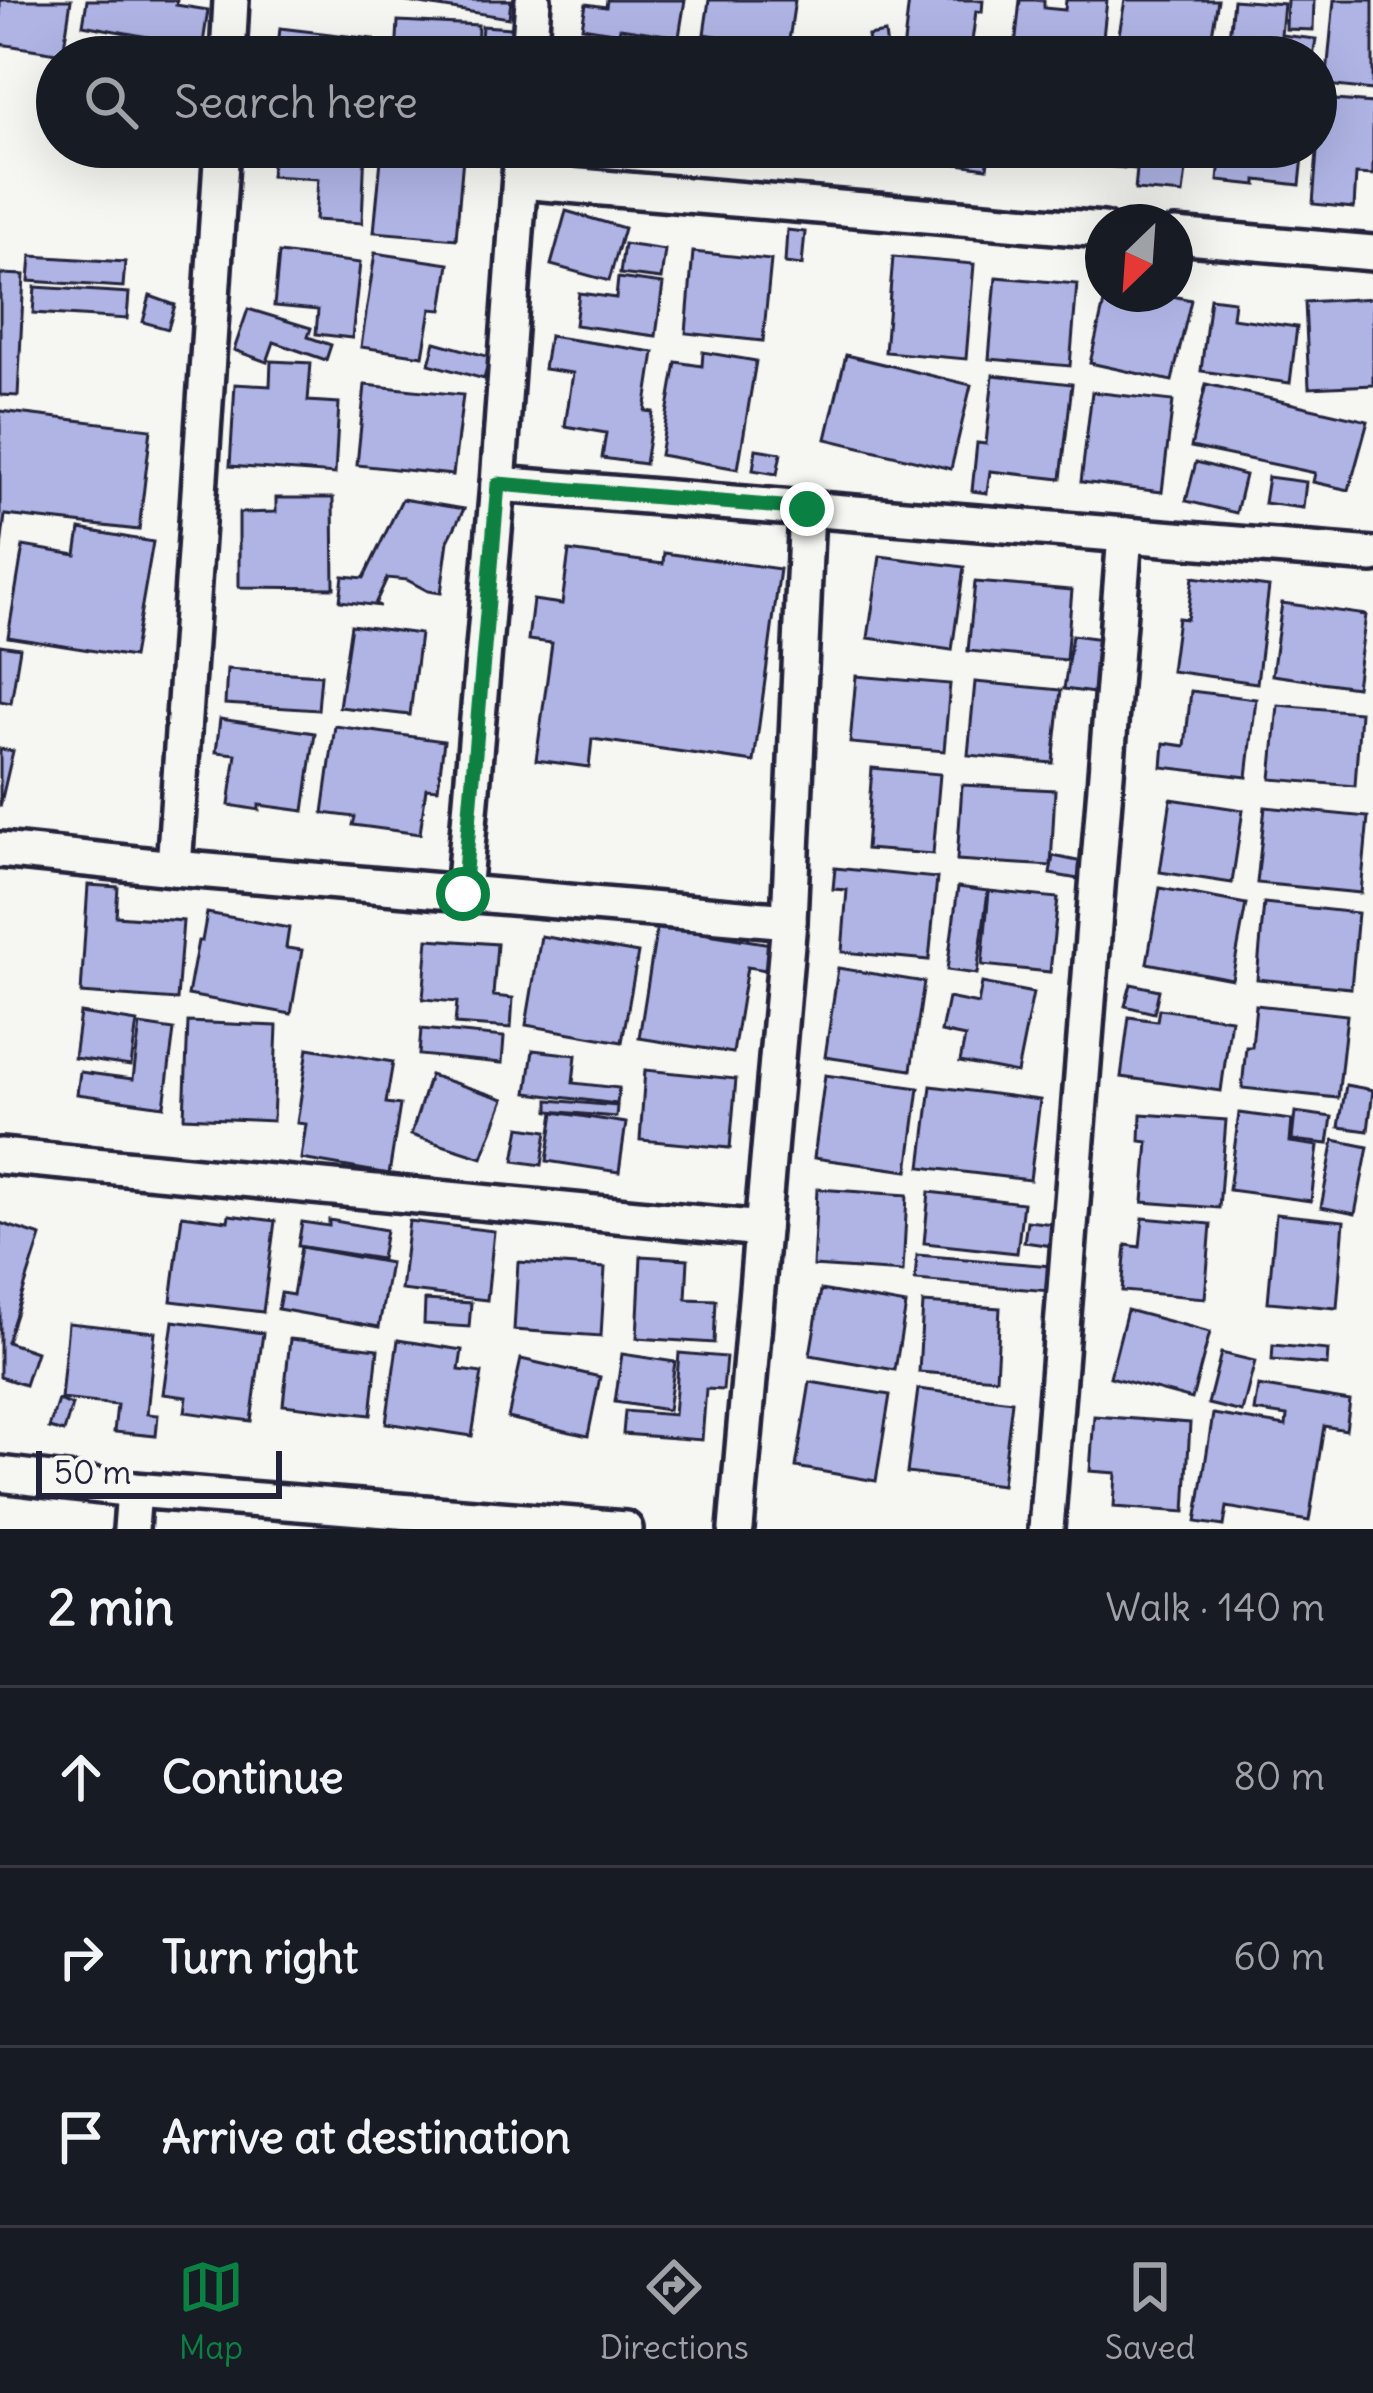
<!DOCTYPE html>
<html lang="en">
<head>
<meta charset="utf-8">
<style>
  body { margin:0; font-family:Delius,sans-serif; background:#242831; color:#f1f3f6 }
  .compass { position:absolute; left:1085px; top:204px; width:108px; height:108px; border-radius:50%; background:#171b24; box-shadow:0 12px 48px #0002; rotate:205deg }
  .scale { position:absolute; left:36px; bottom:30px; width:246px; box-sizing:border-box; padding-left:12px; border:6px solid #22223b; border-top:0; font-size:33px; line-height:42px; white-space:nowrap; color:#22223b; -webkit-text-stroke:9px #f6f6f2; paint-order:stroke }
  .stop { position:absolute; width:36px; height:36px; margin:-27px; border:9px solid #0b8043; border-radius:50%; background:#fff }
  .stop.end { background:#0b8043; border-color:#fff; box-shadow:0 3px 12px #0008 }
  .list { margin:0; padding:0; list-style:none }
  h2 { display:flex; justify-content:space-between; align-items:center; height:156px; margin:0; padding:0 48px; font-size:51px }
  h2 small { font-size:39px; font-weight:400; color:#9ea1a6 }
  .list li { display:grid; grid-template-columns:78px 1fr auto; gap:36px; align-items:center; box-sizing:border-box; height:180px; padding:0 48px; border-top:3px solid #363941 }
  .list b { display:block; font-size:45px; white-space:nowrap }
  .list em { font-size:39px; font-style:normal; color:#9ea1a6 }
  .icon { flex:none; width:66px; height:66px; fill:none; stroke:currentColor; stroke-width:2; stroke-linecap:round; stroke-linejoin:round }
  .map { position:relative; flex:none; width:1373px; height:1529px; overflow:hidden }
  .search { position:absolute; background:#171b24; box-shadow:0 12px 48px #0002; left:36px; right:36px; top:36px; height:132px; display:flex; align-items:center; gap:30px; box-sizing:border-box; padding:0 42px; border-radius:66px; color:#9ea1a6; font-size:45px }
  .sheet { height:696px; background:#171b24 }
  nav { display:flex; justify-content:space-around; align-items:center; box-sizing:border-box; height:168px; border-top:3px solid #363941; background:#171b24; font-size:33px; color:#9ea1a6 }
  nav a { display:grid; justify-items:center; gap:6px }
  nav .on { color:#0b8043 }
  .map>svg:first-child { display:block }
  .building { fill:#afb4e5; stroke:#22223b; stroke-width:3 }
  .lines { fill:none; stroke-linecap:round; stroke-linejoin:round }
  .street-casing { stroke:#22223b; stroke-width:42 }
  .street { stroke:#f6f6f2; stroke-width:33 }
  .route { stroke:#0b8043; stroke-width:15 }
</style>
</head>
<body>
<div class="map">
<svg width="1373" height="1529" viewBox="0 0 1373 1529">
  <rect width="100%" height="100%" fill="#f6f6f2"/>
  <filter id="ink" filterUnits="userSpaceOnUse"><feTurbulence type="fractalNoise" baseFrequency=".00833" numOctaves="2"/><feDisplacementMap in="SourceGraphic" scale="24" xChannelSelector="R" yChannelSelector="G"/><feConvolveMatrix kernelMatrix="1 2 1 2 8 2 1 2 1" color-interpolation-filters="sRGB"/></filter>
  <g filter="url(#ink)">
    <g class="building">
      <polygon points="0,0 71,0 63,54 0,44"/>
      <polygon points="87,0 177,0 176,5 208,10 201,57 145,57 148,37 83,25"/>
      <polygon points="395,0 511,0 509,18"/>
      <polygon points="607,0 685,0 679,37 620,28 619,33 582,27 586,4 606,7"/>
      <polygon points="709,0 795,0 788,47 704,34"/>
      <polygon points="909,0 983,0 982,12 976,11 970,57 903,52"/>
      <polygon points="1020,0 1044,0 1044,8 1065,10 1066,0 1107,0 1101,57 1014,57"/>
      <polygon points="1125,0 1218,0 1208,57 1115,57"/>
      <polygon points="1233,0 1284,4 1281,35 1316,39 1313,57 1227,57"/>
      <polygon points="1287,0 1314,0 1313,30 1286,29"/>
      <polygon points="1334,0 1373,0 1373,90 1326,85"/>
      <polygon points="398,21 478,25 477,57 396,57"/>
      <polygon points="482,26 511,28 509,53 480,51"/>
      <polygon points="280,28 373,39 371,57 277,57"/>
      <polygon points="885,33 888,57 871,57 868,36"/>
      <polygon points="569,40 597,45 595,57 566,57"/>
      <polygon points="1321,99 1373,103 1373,175 1356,174 1354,208 1313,204"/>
      <polygon points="273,147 365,147 362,223 315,220 318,179 271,176"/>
      <polygon points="471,147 505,147 500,166 469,158"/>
      <polygon points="820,147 873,147 871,159 819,152"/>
      <polygon points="895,147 990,147 987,168 894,155"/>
      <polygon points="1023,147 1083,147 1081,159 1023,150"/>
      <polygon points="1105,147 1189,147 1183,194 1135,190 1137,169 1103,166"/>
      <polygon points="1221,147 1304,147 1300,185 1257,180 1257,185 1218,181"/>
      <polygon points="382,149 463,157 456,239 374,232"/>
      <polygon points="566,211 624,228 609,281 551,265"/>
      <polygon points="787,230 805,232 802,265 785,263"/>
      <polygon points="624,244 665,250 661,279 620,274"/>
      <polygon points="693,252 771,260 763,341 686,333"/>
      <polygon points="279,253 360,263 352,338 316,334 318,310 274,306"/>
      <polygon points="375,253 449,264 442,310 431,309 423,356 361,347"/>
      <polygon points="31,256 125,262 123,287 29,281"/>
      <polygon points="893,257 974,264 966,359 885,352"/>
      <polygon points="0,274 24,275 18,396 0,395"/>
      <polygon points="996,277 1077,284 1070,366 989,359"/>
      <polygon points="618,278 663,284 656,336 575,325 579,293 616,298"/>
      <polygon points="35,287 129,293 127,319 33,313"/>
      <polygon points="1106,294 1163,294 1191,300 1172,381 1090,363"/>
      <polygon points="150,296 175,305 168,329 143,322"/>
      <polygon points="1210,298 1234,301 1232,318 1297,327 1290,383 1201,371"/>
      <polygon points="1373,298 1373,385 1309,388 1305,302"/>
      <polygon points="248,309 311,328 308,337 331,345 326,360 274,342 267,362 234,350"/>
      <polygon points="549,336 654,352 645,411 653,412 645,464 602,458 606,433 565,426 573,373 544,369"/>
      <polygon points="435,342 490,357 484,379 429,364"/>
      <polygon points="703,352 756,361 738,469 660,455 676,362 702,366"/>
      <polygon points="846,355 971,385 951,469 826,439"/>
      <polygon points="271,361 311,363 308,401 339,403 335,474 230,466 235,384 270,386"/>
      <polygon points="993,375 1072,384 1061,479 990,471 987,493 972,491 977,443 986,444"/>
      <polygon points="1206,384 1368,421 1349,490 1313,482 1315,473 1191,447"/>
      <polygon points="365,385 463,395 453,475 357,465"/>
      <polygon points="1092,392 1173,401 1162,492 1081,482"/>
      <polygon points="0,411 151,429 139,530 5,515 0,556"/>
      <polygon points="756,449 781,453 777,474 753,470"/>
      <polygon points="1196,462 1245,475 1236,513 1186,501"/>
      <polygon points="1268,477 1306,482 1303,508 1264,503"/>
      <polygon points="276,498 333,498 334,588 239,587 239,513 276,512"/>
      <polygon points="402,499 464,509 448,541 441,593 428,591 407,580 387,578 375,604 380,606 340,601 343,576 364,578"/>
      <polygon points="80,529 153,542 133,657 8,637 23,546 76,555"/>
      <polygon points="569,551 663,564 664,553 780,569 754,762 592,739 589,767 536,760 552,643 528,640 533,600 562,604"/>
      <polygon points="880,556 964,567 952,650 868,638"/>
      <polygon points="1193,577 1269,587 1257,683 1171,671 1178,618 1187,619"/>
      <polygon points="975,582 1072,590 1066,660 968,651"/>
      <polygon points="1282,603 1366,615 1356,687 1272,675"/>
      <polygon points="351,625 420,634 410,715 339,707"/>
      <polygon points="1072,635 1102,639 1094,693 1064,689"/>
      <polygon points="0,645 20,648 11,703 0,701"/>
      <polygon points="227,669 321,675 318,710 225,704"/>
      <polygon points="856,676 950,684 944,751 850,743"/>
      <polygon points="975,682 1061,690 1053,763 968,755"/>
      <polygon points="1191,691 1256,699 1247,777 1162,767 1164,743 1185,746"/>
      <polygon points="1278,705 1360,712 1355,786 1271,779"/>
      <polygon points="220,719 315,733 304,811 259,805 259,810 229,805 236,754 216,752"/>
      <polygon points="335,726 444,741 438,789 426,788 420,834 353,825 355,817 323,813"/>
      <polygon points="0,749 13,751 0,807"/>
      <polygon points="872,768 940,774 933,854 866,849"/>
      <polygon points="962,785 1055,790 1051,866 957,860"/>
      <polygon points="1171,799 1243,810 1232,883 1160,872"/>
      <polygon points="1265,807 1368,817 1361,893 1257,883"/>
      <polygon points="1053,856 1082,862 1078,879 1050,874"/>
      <polygon points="835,868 937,878 929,960 842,952 847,890 833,889"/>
      <polygon points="88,885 118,887 116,916 183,921 177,1000 81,993"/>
      <polygon points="958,887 988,891 977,974 947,970"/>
      <polygon points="1160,888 1246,904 1232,979 1147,963"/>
      <polygon points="989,891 1058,898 1050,972 982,965"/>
      <polygon points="1264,903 1358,913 1351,988 1257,979"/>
      <polygon points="207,913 289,928 286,948 302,950 291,1014 188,995 198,941 202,941"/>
      <polygon points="657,926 771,944 766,970 747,967 733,1053 639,1038"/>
      <polygon points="541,936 638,953 622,1042 526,1025"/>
      <polygon points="428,939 497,944 493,996 513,998 511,1028 455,1024 457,1002 423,999"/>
      <polygon points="838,968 924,982 911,1070 825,1057"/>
      <polygon points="982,983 1033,993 1017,1073 960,1062 965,1037 941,1032 948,998 978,1004"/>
      <polygon points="1131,984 1159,990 1154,1013 1125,1006"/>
      <polygon points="1256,1005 1347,1015 1338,1098 1242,1088 1246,1047 1252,1047"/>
      <polygon points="1159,1009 1231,1019 1221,1091 1121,1077 1129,1017 1157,1021"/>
      <polygon points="80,1013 137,1022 131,1066 74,1058"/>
      <polygon points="188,1022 277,1026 273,1121 184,1117"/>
      <polygon points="140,1025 174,1030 164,1106 77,1094 80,1072 133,1079"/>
      <polygon points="421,1029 504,1037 502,1063 419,1055"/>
      <polygon points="308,1048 393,1062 386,1103 400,1105 389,1174 301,1159 306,1124 297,1123"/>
      <polygon points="533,1050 576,1055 573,1083 619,1088 617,1104 527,1093"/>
      <polygon points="645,1070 736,1079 730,1148 640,1140"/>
      <polygon points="430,1075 504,1099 482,1158 411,1135"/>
      <polygon points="825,1075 919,1088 908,1171 814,1158"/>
      <polygon points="1346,1085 1373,1090 1368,1131 1339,1127"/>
      <polygon points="931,1086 1040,1100 1030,1180 921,1167"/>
      <polygon points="549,1100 617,1106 616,1117 549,1111"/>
      <polygon points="554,1112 626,1123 619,1172 547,1161"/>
      <polygon points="1295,1112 1332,1117 1328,1144 1292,1140"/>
      <polygon points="1239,1113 1292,1120 1290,1142 1318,1146 1311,1201 1229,1190"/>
      <polygon points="1141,1114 1226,1120 1219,1208 1143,1202 1148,1142 1140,1141"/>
      <polygon points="520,1127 547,1131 542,1165 514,1161"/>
      <polygon points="1334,1140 1368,1147 1355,1214 1321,1207"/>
      <polygon points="817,1189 907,1195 903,1272 813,1266"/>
      <polygon points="929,1192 1023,1203 1017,1253 924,1243"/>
      <polygon points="1276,1214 1344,1221 1337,1308 1268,1302"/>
      <polygon points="182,1215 228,1221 229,1215 275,1221 263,1312 171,1301"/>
      <polygon points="1143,1218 1211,1224 1205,1298 1122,1291 1126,1245 1140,1247"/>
      <polygon points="329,1220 386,1230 381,1259 298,1246 302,1222 329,1226"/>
      <polygon points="409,1221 494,1231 487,1300 401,1290"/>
      <polygon points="1027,1221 1054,1224 1052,1246 1024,1242"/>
      <polygon points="0,1223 41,1236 7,1342 36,1352 25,1385 0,1377"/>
      <polygon points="301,1247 390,1263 379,1327 278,1309 281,1293 293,1295"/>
      <polygon points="917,1255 1051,1266 1050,1291 915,1280"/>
      <polygon points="641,1256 688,1259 686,1299 716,1300 714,1343 637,1338"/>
      <polygon points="518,1262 605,1268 601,1336 514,1330"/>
      <polygon points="821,1290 906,1305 895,1370 810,1355"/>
      <polygon points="425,1300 471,1303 469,1327 424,1324"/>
      <polygon points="923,1303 1000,1308 996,1378 919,1372"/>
      <polygon points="1127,1310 1210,1332 1192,1399 1110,1377"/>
      <polygon points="173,1321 263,1333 251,1421 185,1412 187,1397 163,1394"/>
      <polygon points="68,1323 155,1332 147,1414 158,1415 156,1436 114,1432 117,1405 61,1399"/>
      <polygon points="290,1339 378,1349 371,1415 283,1405"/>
      <polygon points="398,1340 462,1350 459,1370 482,1373 472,1436 386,1423"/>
      <polygon points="1273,1345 1328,1350 1327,1365 1272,1360"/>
      <polygon points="679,1353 726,1357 723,1390 706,1389 702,1440 623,1434 625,1411 674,1415"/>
      <polygon points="1221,1353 1255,1361 1242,1412 1208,1404"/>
      <polygon points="622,1354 675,1362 668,1410 615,1402"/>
      <polygon points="521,1359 600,1377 588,1436 508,1418"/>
      <polygon points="810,1382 890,1395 876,1481 796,1467"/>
      <polygon points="1258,1386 1350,1401 1346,1430 1324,1426 1309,1521 1227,1507 1224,1526 1196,1522 1213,1414 1286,1426 1287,1416 1254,1411"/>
      <polygon points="918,1389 1012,1401 1002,1485 907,1473"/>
      <polygon points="58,1400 72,1405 64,1432 49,1428"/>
      <polygon points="1094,1416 1190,1423 1185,1512 1114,1507 1116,1473 1090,1471"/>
    </g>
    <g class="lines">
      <defs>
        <g id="street">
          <polyline points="228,57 231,0"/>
          <polyline points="529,57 533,0"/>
          <polyline points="520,181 1103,230"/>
          <polyline points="1175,236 1373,253"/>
          <polyline points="498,484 1373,555"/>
          <polyline points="0,850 174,868 789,921"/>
          <polyline points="174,868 222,147"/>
          <polyline points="463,894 498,484 522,147"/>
          <polyline points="0,1156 762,1229"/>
          <polyline points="0,1474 134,1490 625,1529"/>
          <polyline points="131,1529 134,1490"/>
          <polyline points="736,1529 789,921 807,509"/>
          <polyline points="1046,1529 1125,535"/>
        </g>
      </defs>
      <use href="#street" class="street-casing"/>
      <use href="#street" class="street"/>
    </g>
  </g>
  <g class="lines" filter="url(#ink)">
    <polyline class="route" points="463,894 498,484 807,509"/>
  </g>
</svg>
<svg class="compass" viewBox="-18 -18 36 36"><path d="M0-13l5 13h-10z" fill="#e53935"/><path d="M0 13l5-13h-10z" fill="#9ea1a6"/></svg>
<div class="scale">50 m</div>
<div class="stop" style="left:463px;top:894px"></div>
<div class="stop end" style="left:807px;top:509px"></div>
<div class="search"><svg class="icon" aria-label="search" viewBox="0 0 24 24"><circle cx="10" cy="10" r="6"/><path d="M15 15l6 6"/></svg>Search here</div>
</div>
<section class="sheet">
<h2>2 min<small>Walk · 140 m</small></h2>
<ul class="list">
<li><svg class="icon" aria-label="ahead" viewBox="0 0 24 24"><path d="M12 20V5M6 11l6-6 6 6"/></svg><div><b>Continue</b></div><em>80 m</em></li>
<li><svg class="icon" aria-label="right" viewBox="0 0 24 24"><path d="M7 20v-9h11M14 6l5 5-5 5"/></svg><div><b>Turn right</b></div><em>60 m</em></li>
<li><svg class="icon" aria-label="arrive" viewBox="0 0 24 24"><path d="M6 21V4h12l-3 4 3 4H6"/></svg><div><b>Arrive at destination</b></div></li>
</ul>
</section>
<nav>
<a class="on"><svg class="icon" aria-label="map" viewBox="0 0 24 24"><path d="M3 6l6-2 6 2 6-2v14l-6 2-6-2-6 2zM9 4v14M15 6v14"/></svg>Map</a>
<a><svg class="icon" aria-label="directions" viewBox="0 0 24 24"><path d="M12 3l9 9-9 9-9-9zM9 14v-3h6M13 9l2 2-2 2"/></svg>Directions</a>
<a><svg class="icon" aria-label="saved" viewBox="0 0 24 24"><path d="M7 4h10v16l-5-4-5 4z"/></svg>Saved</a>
</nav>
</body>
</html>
